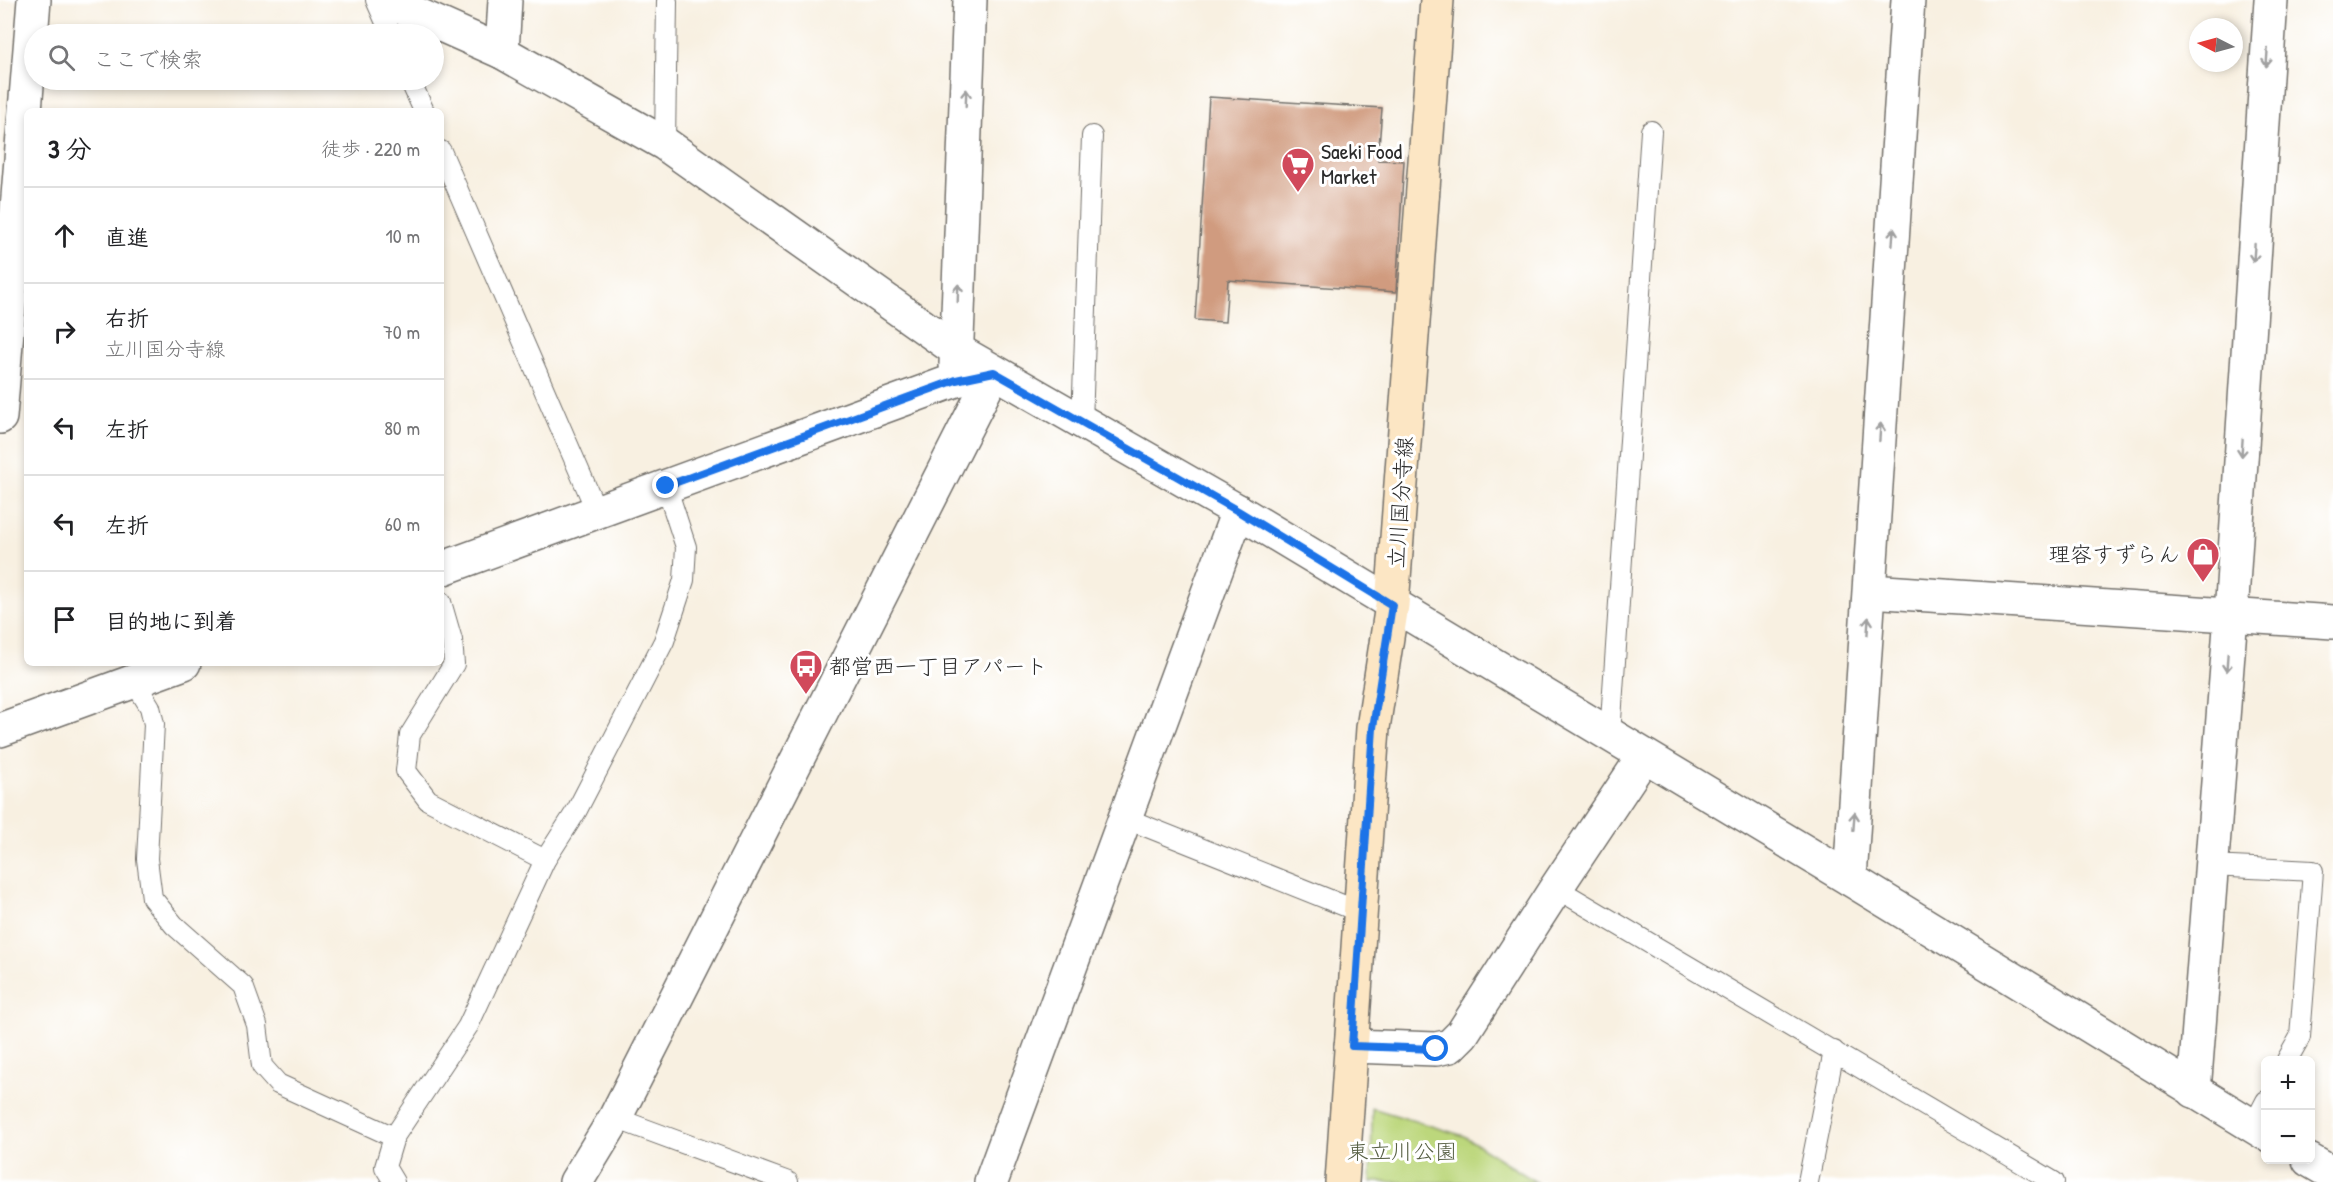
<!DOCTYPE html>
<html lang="ja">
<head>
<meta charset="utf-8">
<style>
  body { margin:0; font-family:"Patrick Hand","Klee One",sans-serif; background:#f2f2f2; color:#202124 }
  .controls { position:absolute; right:18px; bottom:18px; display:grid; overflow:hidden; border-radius:9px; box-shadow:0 3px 9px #0003 }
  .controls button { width:54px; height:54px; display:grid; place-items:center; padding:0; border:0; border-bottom:2px solid #e0e0e0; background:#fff; color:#202124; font:30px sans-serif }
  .compass { position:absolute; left:2189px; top:18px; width:54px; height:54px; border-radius:50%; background:#fff; box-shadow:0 3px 9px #0003; rotate:276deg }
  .stop { position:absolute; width:18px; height:18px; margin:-14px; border:4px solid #1a73e8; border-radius:50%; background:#fff }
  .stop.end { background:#1a73e8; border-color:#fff; box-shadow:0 2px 6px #0008 }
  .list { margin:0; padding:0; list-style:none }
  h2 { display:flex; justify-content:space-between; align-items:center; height:78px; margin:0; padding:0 24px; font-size:26px }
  h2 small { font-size:20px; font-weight:400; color:#757577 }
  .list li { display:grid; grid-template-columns:39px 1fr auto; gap:18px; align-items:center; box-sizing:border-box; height:96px; padding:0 24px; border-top:2px solid #e0e0e0 }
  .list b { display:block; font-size:22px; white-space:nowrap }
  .list p { margin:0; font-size:20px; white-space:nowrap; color:#757577 }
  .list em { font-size:20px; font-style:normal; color:#757577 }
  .icon { flex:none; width:33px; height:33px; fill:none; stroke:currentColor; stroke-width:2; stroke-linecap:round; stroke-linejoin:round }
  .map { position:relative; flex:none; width:2333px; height:1182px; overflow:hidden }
  .search { position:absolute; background:#fff; box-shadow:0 3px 9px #0003; left:24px; top:24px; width:420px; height:66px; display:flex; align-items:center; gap:15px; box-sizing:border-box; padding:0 21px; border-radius:33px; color:#757577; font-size:22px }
  .panel { position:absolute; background:#fff; box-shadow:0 3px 9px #0003; left:24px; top:108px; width:420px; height:558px; border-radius:9px }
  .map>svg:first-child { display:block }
  .green { fill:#bcd77c; stroke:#748154; stroke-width:1.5 }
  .building { fill:#d09b7f }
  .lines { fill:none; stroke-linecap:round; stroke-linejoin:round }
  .lane-casing { stroke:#73706b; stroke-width:22 }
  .street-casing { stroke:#73706b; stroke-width:36 }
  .secondary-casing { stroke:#73706b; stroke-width:36 }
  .lane { stroke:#fff; stroke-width:20 }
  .street { stroke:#fff; stroke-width:33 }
  .secondary { stroke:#fce6c4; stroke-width:33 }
  .oneway { stroke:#a0a0a0 }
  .route { stroke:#1a73e8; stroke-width:8 }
  .labels { text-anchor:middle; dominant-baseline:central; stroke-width:6; stroke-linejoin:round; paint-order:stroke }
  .poi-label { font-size:22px; fill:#2b2b2b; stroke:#fff; text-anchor:start }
  .street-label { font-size:22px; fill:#2b2b2b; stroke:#fff }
  .park-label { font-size:22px; fill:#565f43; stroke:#fff }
</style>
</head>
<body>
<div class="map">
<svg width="2333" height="1182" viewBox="0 0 2333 1182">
  <rect width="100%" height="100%" fill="#fff"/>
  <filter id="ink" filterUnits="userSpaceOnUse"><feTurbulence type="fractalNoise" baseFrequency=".0167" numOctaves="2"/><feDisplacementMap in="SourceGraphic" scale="12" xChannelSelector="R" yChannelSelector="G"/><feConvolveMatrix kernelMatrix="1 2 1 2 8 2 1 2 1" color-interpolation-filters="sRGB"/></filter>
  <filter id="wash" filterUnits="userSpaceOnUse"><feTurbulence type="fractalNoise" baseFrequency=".008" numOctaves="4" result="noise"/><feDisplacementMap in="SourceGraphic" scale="24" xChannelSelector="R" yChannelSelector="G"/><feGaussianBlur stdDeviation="1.35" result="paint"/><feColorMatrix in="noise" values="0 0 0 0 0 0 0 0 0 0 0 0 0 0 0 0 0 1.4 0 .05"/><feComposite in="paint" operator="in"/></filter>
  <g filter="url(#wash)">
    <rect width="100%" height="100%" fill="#f8f0e1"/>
    <polygon class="green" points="1372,1108 1464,1136 1536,1182 1371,1182"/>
    <g id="blocks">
      <polygon class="building" points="1209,97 1382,108 1378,160 1404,161 1396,292 1228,280 1225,322 1195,320"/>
    </g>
  </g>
  <g filter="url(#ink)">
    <use href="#blocks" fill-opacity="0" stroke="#73706b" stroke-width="1.5"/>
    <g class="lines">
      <defs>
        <g id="lane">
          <polyline points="376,0 391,34"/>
          <polyline points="410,80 424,111"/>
          <polyline points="665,144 667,1"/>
          <polyline points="441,151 597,512"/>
          <polyline points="1082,423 1092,136"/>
          <polyline points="441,602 452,640 454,664 410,735 406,771 428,800 545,860"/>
          <polyline points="134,681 150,707 154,724 147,859 152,898 174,925 243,986 257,1025 262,1066 278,1084 394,1137"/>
          <polyline points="1610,735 1651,131"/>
          <polyline points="1125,818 1360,912"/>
          <polyline points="2211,866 2313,871 2300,1037 2287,1060"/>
          <polyline points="1556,888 2054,1182"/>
          <polyline points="615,1118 788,1182"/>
          <polyline points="2253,1126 2266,1101"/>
          <polyline points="394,1182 385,1167 394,1137 468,1026 545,860 577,810 664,641 684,580 686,547 666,486"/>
          <polyline points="1808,1182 1834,1051"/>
        </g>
        <g id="street">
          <polyline points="385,0 502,52 665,144 955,349 1238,511 1850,879 2266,1134"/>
          <polyline points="502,52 505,0"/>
          <polyline points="956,365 970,0"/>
          <polyline points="0,417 34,0"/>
          <polyline points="441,569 956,380 994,372"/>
          <polyline points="1870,591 2333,622"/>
          <polyline points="0,730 184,663"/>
          <polyline points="1850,879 1908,0"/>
          <polyline points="1351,1046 1436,1049 1450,1046 1462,1034 1556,888 1644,756"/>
          <polyline points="2194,1091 2231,615 2271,0"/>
          <polyline points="2309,1160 2333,1174"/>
          <polyline points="576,1182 615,1118 994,372"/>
          <polyline points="991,1182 1238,511"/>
        </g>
        <polyline id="secondary" points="1342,1182 1373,728 1392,605 1437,0"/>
      </defs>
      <use href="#lane" class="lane-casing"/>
      <use href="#street" class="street-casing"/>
      <use href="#secondary" class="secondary-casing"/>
      <use href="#lane" class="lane"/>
      <use href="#street" class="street"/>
      <use href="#secondary" class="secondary"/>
    </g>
    <defs><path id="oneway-shaft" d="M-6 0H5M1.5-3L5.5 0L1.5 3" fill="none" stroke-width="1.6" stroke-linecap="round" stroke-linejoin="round" transform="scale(1.5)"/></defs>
    <g class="oneway">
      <use href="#oneway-shaft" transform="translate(2267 58) rotate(94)"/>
      <use href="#oneway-shaft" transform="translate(966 98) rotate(-88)"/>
      <use href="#oneway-shaft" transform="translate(1893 237) rotate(-86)"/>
      <use href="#oneway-shaft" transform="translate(2254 253) rotate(94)"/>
      <use href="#oneway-shaft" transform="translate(958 293) rotate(-88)"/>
      <use href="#oneway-shaft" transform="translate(1880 432) rotate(-86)"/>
      <use href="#oneway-shaft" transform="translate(2242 448) rotate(94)"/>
      <use href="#oneway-shaft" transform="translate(1868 626) rotate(-86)"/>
      <use href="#oneway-shaft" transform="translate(2227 663) rotate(94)"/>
      <use href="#oneway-shaft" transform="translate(1854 821) rotate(-86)"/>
    </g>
  </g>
  <g class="lines" filter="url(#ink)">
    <polyline class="route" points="666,486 956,380 994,372 1238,511 1392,605 1373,728 1352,1046 1436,1049"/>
  </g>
  <defs>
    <symbol id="supermarket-pin" viewBox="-11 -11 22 30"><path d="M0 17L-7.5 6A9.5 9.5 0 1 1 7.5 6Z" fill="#d1495b" stroke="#fff"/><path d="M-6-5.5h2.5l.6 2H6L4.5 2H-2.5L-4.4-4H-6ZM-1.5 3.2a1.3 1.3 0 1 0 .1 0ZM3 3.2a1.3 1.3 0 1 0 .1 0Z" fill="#fff"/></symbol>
    <symbol id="shop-pin" viewBox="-11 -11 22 30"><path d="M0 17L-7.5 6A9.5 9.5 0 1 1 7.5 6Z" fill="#d1495b" stroke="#fff"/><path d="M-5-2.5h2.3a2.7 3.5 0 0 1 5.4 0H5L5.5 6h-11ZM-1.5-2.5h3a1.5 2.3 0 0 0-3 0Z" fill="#fff"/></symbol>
    <symbol id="bus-pin" viewBox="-11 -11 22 30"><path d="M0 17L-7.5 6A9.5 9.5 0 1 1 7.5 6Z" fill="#d1495b" stroke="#fff"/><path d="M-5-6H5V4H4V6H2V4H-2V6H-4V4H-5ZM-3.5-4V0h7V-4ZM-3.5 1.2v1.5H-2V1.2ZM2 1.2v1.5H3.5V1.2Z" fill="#fff"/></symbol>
  </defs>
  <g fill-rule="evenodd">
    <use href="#supermarket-pin" x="1279" y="145" width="38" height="52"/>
    <use href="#shop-pin" x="2184" y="535" width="38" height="52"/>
    <use href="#bus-pin" x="787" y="647" width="38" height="52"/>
  </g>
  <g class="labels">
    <g class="poi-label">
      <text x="1321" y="151">Saeki Food<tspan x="1321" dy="25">Market</tspan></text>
      <text x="2180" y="554" text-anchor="end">理容すずらん</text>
      <text x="829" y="666">都営西一丁目アパート</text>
    </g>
    <g class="street-label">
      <text transform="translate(1400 502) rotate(-86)">立川国分寺線</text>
    </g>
    <g class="park-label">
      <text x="1402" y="1151">東立川公園</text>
    </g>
  </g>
</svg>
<div class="controls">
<button>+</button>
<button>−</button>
</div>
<svg class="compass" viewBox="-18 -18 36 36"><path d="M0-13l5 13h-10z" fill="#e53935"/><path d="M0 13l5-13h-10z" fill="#757577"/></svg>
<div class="stop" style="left:1436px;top:1049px"></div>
<div class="stop end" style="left:666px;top:486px"></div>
<div class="search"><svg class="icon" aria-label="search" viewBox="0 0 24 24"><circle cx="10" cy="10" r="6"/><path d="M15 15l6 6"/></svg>ここで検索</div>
<section class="panel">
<h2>3 分<small>徒歩 · 220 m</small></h2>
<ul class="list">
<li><svg class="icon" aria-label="ahead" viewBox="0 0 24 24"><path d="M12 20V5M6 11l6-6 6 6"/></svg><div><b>直進</b></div><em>10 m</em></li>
<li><svg class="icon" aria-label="right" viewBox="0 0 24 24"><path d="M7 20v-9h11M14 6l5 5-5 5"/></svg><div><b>右折</b><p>立川国分寺線</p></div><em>70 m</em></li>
<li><svg class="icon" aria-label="left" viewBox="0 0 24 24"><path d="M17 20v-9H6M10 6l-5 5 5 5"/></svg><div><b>左折</b></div><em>80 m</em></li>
<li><svg class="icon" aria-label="left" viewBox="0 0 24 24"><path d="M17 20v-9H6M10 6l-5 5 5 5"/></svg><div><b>左折</b></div><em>60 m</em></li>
<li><svg class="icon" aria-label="arrive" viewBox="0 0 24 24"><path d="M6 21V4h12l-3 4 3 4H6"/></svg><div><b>目的地に到着</b></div></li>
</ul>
</section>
</div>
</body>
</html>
